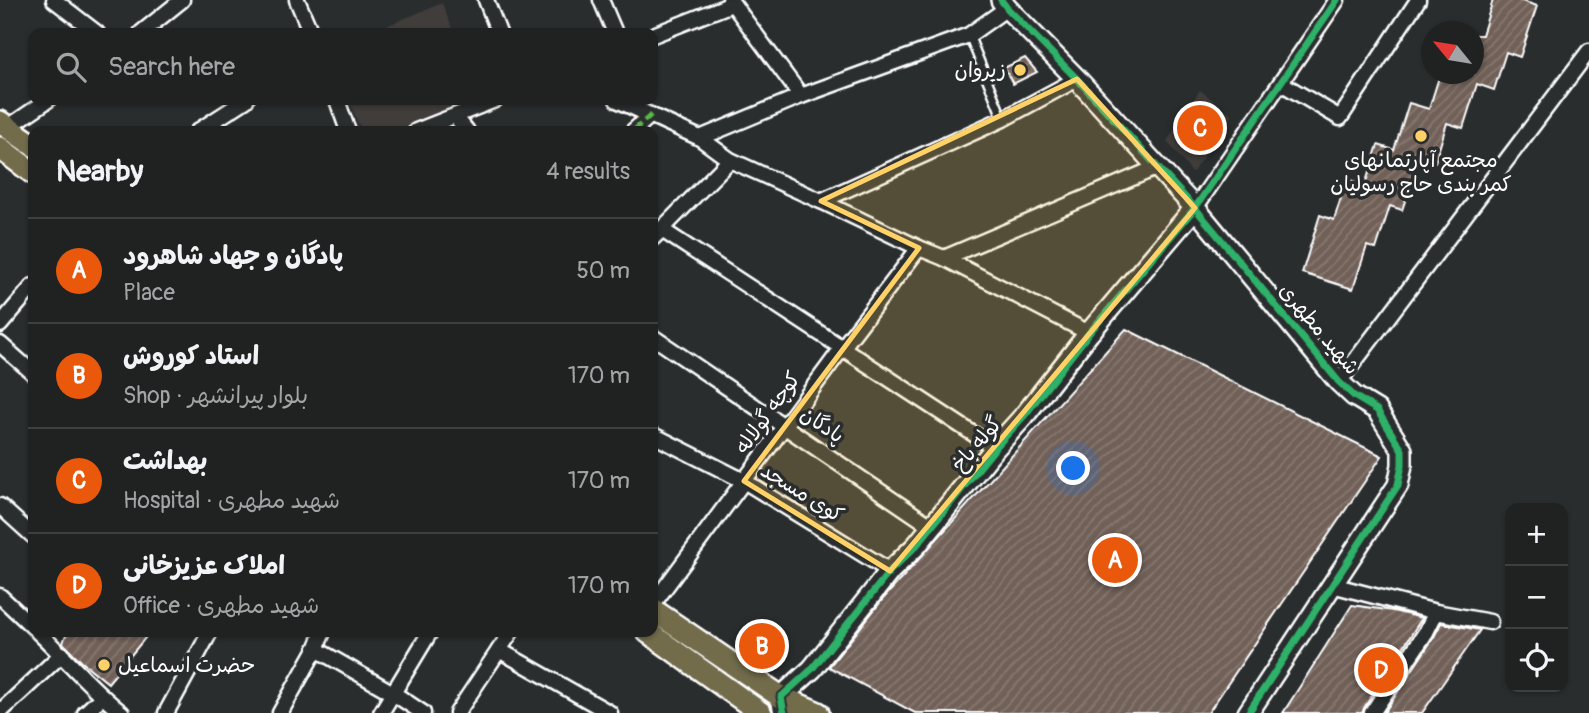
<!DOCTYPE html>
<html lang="en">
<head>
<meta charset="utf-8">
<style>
  body { margin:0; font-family:Pangolin,"Playpen Sans Arabic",sans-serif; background:#2d2f2f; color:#f1f3f6 }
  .controls { position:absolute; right:21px; bottom:21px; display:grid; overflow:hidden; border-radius:14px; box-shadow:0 2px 5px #0004 }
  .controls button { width:63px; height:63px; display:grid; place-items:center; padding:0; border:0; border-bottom:2px solid #3d3f40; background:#202222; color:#f1f3f6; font:35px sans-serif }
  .compass { position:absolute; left:1421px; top:21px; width:63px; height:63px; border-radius:50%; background:#202222; box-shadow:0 2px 5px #0004; rotate:300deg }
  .you { position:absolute; left:1074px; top:469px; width:24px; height:24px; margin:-18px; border:5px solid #fff; border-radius:50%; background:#1a73e8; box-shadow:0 0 0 10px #1a73e833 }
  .badge { display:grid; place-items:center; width:46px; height:46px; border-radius:50%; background:#ea580c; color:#fff; font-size:23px; font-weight:700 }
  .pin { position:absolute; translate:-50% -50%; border:4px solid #fff; box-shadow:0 2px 7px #0006 }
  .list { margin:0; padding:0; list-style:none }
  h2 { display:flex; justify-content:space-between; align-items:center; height:91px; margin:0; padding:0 28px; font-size:30px }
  h2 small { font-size:23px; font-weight:400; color:#a2a4a5 }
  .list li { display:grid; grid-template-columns:46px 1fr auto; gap:21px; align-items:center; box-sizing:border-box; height:105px; padding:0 28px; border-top:2px solid #3d3f40 }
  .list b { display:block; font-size:26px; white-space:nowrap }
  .list p { margin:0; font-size:23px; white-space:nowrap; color:#a2a4a5 }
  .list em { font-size:23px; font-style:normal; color:#a2a4a5 }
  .icon { flex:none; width:38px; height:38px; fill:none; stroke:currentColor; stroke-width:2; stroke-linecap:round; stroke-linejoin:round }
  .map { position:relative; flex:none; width:1589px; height:713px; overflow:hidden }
  .search { position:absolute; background:#202222; box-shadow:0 2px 5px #0004; left:28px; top:28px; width:630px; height:77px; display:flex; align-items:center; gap:18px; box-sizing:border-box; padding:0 24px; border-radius:14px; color:#a2a4a5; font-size:26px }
  .panel { position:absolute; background:#202222; box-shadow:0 2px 5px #0004; left:28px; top:126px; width:630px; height:511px; border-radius:14px }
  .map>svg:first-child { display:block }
  .built { fill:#3f3d3b }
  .building { fill:url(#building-hatch); stroke:#fff; stroke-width:2 }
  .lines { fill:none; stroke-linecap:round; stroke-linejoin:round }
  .lane-casing { stroke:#fff; stroke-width:12 }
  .street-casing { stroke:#fff; stroke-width:19 }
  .secondary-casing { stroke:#fff; stroke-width:24 }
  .primary-casing { stroke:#fff; stroke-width:26 }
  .lane { stroke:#2a2d2e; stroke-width:7 }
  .street { stroke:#2a2d2e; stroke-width:14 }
  .secondary { stroke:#2a2d2e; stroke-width:19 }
  .primary { stroke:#726c4b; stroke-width:21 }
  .quiet { stroke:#58b947; stroke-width:5; stroke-dasharray:10 5; stroke-linecap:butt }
  .cycleway-casing { stroke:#2a2d2e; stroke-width:11 }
  .cycleway { stroke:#2db169; stroke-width:7 }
  .marked { fill:#ffd166; fill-opacity:0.2; stroke:#ffd166; stroke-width:5; stroke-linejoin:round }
  .poi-dot { fill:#ffd166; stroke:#2a2d2e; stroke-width:2.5 }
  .labels { text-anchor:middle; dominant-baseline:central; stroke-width:7; stroke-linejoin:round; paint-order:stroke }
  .poi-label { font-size:21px; fill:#fff; stroke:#2a2d2e; text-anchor:end }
  .street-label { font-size:21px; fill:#fff; stroke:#2a2d2e }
</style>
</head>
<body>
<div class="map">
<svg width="1589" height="713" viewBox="0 0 1589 713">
  <defs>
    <pattern id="building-hatch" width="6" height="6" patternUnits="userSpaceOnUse" patternTransform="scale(1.75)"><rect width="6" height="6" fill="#716158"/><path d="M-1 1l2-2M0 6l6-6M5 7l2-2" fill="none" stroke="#867971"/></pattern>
  </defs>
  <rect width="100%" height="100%" fill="#2a2d2e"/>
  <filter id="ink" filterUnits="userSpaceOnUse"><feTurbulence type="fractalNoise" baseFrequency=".0143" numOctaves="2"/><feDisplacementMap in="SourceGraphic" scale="14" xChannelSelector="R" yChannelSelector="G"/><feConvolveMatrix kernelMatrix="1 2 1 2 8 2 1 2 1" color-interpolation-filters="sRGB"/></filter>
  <g filter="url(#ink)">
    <g class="built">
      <polygon points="442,3 454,33 369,33"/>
      <polygon points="1200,90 1233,115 1192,173 1167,141"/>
      <polygon points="349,100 479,100 479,101 394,131 361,131"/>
    </g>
    <g class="building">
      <polygon points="1493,0 1519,0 1537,6 1520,57 1506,52 1494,90 1477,84 1463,128 1447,123 1435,162 1420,157 1402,210 1390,206 1376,249 1367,246 1353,289 1302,273 1320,215 1334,220 1347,179 1365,185 1378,145 1394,150 1409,103 1429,109 1440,74 1474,74 1474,35 1482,35"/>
      <polygon points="1025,58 1037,72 1013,84 1004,68"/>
      <polygon points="1126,329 1382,456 1208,713 915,713 829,667 883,599"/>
      <polygon points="1352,605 1393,611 1422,618 1364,708 1362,713 1283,713"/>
      <polygon points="759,622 784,638 765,668 740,653"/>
      <polygon points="1441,623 1480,630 1422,713 1384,713 1434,637"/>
      <polygon points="67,632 150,632 108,683 82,662 63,643"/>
    </g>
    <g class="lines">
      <defs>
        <polyline id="lane" points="969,35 1003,119"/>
        <g id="street">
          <polyline points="54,0 97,33"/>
          <polyline points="297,0 311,33"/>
          <polyline points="486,0 499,33"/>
          <polyline points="601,0 615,33"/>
          <polyline points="730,0 801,96"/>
          <polyline points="141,33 182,0"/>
          <polyline points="653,35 732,4"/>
          <polyline points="1281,83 1340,118 1418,0"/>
          <polyline points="337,100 348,131"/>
          <polyline points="617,100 700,138 730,160 821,201 919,248 944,258 1089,333"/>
          <polyline points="455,116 467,131"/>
          <polyline points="7,128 48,100"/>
          <polyline points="198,131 246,100"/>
          <polyline points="416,131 495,100"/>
          <polyline points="633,131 651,115"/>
          <polyline points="700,138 801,96 969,35 1007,8"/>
          <polyline points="821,201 1003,119 1077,79"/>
          <polyline points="1195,208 1337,0"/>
          <polyline points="662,230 995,448"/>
          <polyline points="653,238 730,160"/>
          <polyline points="944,258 1158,167"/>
          <polyline points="0,325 33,286"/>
          <polyline points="653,337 931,526"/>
          <polyline points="0,344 33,373"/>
          <polyline points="1339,382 1589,51"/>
          <polyline points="653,435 744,481 890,571"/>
          <polyline points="0,506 33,536"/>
          <polyline points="1332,585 1436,612 1490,622"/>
          <polyline points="0,596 33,627"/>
          <polyline points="653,604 843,347 919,248"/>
          <path d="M38,632C67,659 91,689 122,713"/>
          <polyline points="316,649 393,693 423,713"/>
          <polyline points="499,650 610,713"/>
          <polyline points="0,712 62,654"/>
          <polyline points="85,713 102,697"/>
          <polyline points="166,713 210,632"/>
          <polyline points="280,713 316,649 323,632"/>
          <polyline points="381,713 430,632"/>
          <polyline points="457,713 511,632"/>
          <polyline points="1372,713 1426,632 1436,612"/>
        </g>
        <g id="secondary">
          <polyline points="1001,0 1007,8 1077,79 1195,208 1339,382 1354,396 1377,410 1402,450 1402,465 1398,485 1248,713"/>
          <polyline points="784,713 781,697 812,669 890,571 916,546 995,448 1024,416 1089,333 1195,208"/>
        </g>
        <g id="primary">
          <polyline points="0,122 33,145"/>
          <polyline points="0,148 33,173"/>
          <polyline points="653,610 781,697 818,713"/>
          <polyline points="648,632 761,713"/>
        </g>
      </defs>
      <use href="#lane" class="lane-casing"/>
      <use href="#street" class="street-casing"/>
      <use href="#secondary" class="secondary-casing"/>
      <use href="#primary" class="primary-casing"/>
      <use href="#lane" class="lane"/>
      <use href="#street" class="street"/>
      <use href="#secondary" class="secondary"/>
      <use href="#primary" class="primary"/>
      <polyline class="quiet" points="633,131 651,115"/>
      <defs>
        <g id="cycleway">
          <polyline points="1001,0 1007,8 1077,79 1195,208 1339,382 1354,396 1377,410 1402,450 1402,465 1398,485 1248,713"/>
          <polyline points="784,713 781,697 812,669 890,571 916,546 995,448 1024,416 1089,333 1195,208 1337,0"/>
        </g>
      </defs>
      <use href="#cycleway" class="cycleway-casing"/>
      <use href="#cycleway" class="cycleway"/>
    </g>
  </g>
  <path class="marked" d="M1077,79L1195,208L890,571L744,481L919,248L821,201Z"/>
  <g class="poi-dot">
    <circle cx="1020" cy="70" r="7"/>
    <circle cx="1421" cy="136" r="7"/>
    <circle cx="104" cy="665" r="7"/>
  </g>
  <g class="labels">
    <g class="poi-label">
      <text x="1006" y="70">زیروان</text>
      <text x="1421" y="160" text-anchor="middle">مجتمع آپارتمانهای<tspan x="1421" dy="24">کمر بندی حاج رسولیان</tspan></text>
      <text x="118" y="665" text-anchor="start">حضرت اسماعیل</text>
    </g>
    <g class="street-label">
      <text transform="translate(1319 329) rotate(50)">شهید مطهری</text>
      <text transform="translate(768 413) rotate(-54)">کوچه گولاله</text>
      <text transform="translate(822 425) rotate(34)">پادگان</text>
      <text transform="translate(977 444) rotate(-49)">گوله باخ</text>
      <text transform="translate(802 493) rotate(32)">کوی مسجد</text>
    </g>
  </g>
</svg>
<div class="controls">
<button>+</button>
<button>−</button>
<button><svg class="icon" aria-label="locate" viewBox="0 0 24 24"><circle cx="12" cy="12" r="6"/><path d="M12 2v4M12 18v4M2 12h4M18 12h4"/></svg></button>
</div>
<svg class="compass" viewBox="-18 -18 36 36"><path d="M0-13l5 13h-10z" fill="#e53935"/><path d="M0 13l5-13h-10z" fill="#a2a4a5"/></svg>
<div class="you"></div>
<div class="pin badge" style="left:1115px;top:560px">A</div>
<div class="pin badge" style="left:762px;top:646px">B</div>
<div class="pin badge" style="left:1200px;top:128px">C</div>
<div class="pin badge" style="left:1381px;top:670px">D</div>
<div class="search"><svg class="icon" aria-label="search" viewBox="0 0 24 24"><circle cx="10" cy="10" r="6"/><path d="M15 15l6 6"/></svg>Search here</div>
<section class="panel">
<h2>Nearby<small>4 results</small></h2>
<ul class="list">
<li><span class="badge">A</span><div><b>پادگان و جهاد شاهرود</b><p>Place</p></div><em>50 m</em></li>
<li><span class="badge">B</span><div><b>استاد کوروش</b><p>Shop · بلوار پیرانشهر</p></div><em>170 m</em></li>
<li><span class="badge">C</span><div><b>بهداشت</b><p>Hospital · شهید مطهری</p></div><em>170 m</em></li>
<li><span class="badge">D</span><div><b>املاک عزیزخانی</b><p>Office · شهید مطهری</p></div><em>170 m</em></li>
</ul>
</section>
</div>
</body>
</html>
